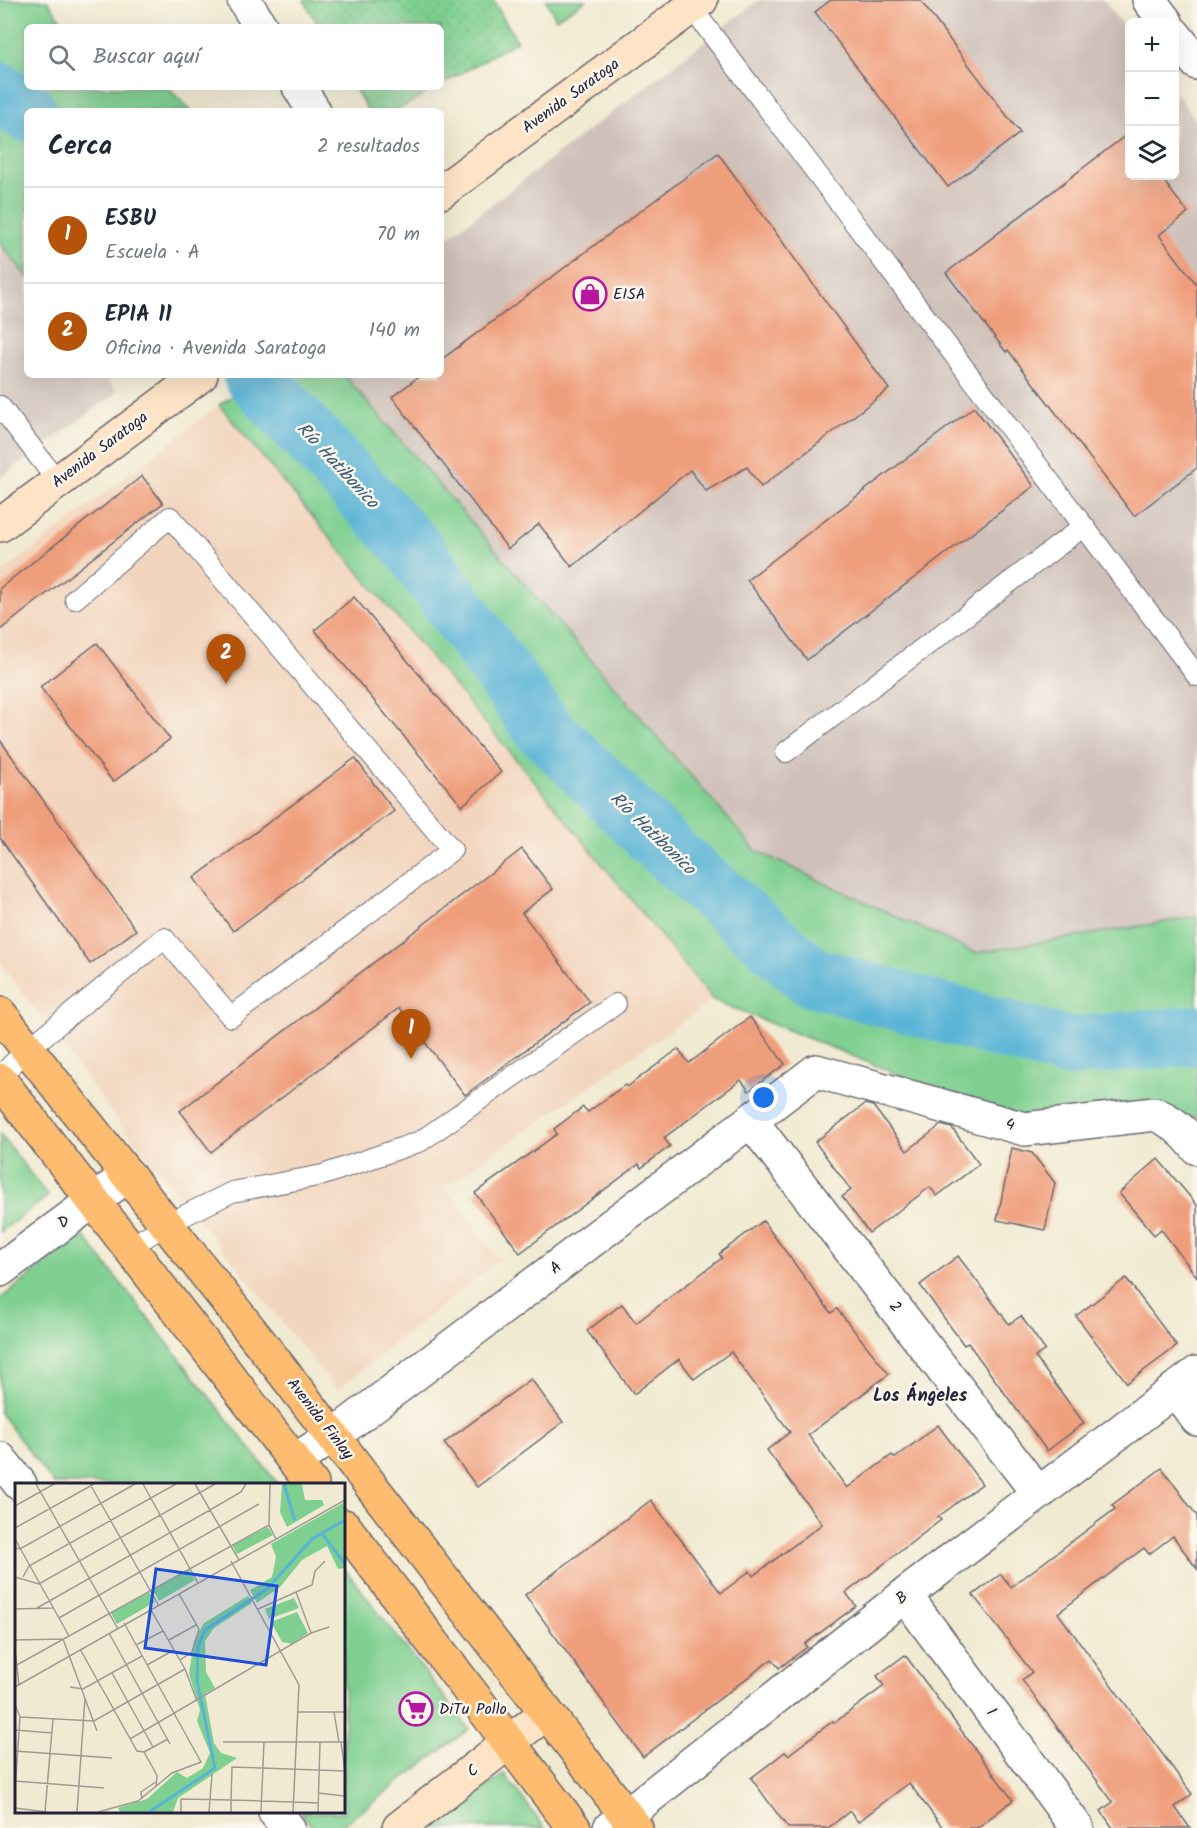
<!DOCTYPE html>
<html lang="es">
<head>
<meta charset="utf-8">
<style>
  body { margin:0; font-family:Kalam,sans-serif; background:#f6f6f7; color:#1f2937 }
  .controls { position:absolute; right:18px; top:18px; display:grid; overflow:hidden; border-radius:9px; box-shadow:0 6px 24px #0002 }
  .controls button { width:54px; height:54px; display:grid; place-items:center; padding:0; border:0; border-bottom:2px solid #e0e1e3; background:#fff; color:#1f2937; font:30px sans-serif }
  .you { position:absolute; left:764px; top:1098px; width:21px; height:21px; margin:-15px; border:4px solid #fff; border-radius:50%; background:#1a73e8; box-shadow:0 0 0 9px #1a73e833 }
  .badge { display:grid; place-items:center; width:39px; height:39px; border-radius:50%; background:#b45309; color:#fff; font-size:20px; font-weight:700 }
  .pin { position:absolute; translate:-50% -50px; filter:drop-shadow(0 2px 3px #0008) }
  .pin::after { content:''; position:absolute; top:32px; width:21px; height:18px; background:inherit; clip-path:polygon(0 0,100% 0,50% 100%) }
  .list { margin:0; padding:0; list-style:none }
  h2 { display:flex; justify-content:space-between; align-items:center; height:78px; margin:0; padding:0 24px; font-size:26px }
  h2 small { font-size:20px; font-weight:400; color:#747a83 }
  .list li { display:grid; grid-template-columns:39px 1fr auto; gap:18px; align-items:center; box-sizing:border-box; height:96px; padding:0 24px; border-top:2px solid #e0e1e3 }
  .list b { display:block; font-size:22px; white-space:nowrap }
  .list p { margin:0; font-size:20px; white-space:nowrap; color:#747a83 }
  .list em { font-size:20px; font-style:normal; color:#747a83 }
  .icon { flex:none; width:33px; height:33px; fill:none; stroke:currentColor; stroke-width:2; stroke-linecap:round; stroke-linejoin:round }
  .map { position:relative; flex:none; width:1197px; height:1828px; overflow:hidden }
  .search { position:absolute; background:#fff; box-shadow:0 6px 24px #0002; left:24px; top:24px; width:420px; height:66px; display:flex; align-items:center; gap:15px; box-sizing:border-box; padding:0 21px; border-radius:9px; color:#747a83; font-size:22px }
  .panel { position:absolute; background:#fff; box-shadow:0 6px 24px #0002; left:24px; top:108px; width:420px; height:270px; border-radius:9px }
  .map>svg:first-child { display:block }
  .built { fill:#f2d5be }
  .industrial { fill:#cfc1ba }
  .green { fill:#7ecf90; stroke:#507866; stroke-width:1.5 }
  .garden { fill:url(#garden-dots); stroke:#507866; stroke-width:1.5 }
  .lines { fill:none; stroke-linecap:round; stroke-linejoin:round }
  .river { stroke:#58b3d6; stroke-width:60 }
  .building { fill:#ef9e7c }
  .lane-casing { stroke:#6a6870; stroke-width:22 }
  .street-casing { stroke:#6a6870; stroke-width:36 }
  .secondary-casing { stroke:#6a6870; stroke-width:36 }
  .primary-casing { stroke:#6a6870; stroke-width:36 }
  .lane { stroke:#fff; stroke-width:20 }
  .street { stroke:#fff; stroke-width:33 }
  .secondary { stroke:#fee4c6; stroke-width:33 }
  .primary { stroke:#fdbc70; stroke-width:33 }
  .labels { text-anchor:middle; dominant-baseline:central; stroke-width:5; stroke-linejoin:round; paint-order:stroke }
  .street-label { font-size:16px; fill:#22223b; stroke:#fbf7ec }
  .poi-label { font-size:16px; fill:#22223b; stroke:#fbf7ec; text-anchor:start }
  .water-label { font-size:18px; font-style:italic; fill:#385c79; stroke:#fbf7ec }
  .neighbourhood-label { font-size:18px; font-weight:bold; fill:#22223b; stroke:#fbf7ec }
  .inset-river { fill:none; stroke:#58b3d6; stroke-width:3 }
  .inset-road { fill:none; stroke:#9e9a96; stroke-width:1.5 }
  .view { fill:#1d4ed8; fill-opacity:0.15; stroke:#1d4ed8; stroke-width:3 }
  .inset-edge { fill:none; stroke:#22223b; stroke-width:3 }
</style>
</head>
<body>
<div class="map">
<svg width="1197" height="1828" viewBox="0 0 1197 1828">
  <defs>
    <pattern id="garden-dots" width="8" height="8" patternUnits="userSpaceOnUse" patternTransform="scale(1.5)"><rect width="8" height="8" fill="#7ecf90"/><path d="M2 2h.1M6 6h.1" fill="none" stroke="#6db17d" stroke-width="1.8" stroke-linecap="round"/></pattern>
  </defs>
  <rect width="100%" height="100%" fill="#fbf7ec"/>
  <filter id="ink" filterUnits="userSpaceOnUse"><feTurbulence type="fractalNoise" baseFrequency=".0167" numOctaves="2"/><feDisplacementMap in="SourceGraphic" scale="12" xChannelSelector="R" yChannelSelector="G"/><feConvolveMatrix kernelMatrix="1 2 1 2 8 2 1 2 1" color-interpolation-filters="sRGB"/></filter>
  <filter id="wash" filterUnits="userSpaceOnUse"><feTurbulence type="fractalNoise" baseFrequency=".008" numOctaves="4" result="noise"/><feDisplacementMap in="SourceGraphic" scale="24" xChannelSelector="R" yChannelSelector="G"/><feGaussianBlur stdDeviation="1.35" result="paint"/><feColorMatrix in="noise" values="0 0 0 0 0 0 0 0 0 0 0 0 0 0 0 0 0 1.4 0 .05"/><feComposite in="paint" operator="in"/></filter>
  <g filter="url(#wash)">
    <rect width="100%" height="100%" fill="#f1ead2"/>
    <polygon class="built" points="219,405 544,793 713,1000 445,1187 499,1260 337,1390 116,1118 0,963 0,575"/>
    <g class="industrial">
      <polygon points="759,0 1104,0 1129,34 1130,176 1174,176 1175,92 1197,121 1197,917 975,953 756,851 344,375 441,375 441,243"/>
      <polygon points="0,243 27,277 27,375 104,375 118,392 0,478"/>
    </g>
    <g class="green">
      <polygon points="0,0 47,0 66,27 27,27 27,87 167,87 192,111 27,111 27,277 0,243"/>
      <polygon points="546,0 586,0 556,19"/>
      <polygon points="263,375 344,375 756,851 975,953 1197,917 1197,1117 1001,1116 713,1000 544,793 219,405"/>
      <polygon points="0,1134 48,1196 0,1232"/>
      <polygon points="83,1235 278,1484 54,1484 0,1413 0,1299"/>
      <polygon points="344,1568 469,1729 339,1828 313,1828 300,1812 344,1812"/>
      <polygon points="504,1774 545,1828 433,1828"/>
    </g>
    <g class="garden">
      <polygon points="304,0 493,0 517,41 441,85 441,27 319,27"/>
      <polygon points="354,87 437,87 396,111 368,111"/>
    </g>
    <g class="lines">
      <g class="river">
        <polyline points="0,92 27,112"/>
        <polyline points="253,375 412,547 542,727 675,858 812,977 1067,1047 1197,1035"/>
      </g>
    </g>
    <g id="blocks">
      <g class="building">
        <polygon points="831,0 920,0 1020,133 948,187 815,12"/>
        <polygon points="1130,132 1130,176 1160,176 1188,213 1159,235 1197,285 1197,468 1134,516 1008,350 1006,352 946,273"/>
        <polygon points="718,153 889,389 761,487 747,467 706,491 690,470 572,567 539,524 508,549 392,397 421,375 441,375 441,360"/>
        <polygon points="974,407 1034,486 807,660 747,580"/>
        <polygon points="142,476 163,503 0,630 0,588"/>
        <polygon points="354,597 501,772 462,806 315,630"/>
        <polygon points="97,643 170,739 113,782 40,687"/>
        <polygon points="0,740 136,930 90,964 0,838"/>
        <polygon points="355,758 394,811 233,931 194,878"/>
        <polygon points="522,849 553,889 522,913 590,1002 465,1095 399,1008 211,1152 180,1111"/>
        <polygon points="750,1017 785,1064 749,1091 741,1080 664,1138 670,1146 641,1168 639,1164 520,1253 475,1193 557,1134 554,1129 583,1107 588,1112 625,1085 627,1087 678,1049 689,1063"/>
        <polygon points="865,1104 873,1106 907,1151 941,1125 952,1128 979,1164 937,1196 930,1187 869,1233 842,1197 851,1190 815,1142"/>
        <polygon points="1012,1148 1032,1153 1055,1183 1045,1230 997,1220"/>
        <polygon points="1158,1159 1197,1205 1197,1277 1161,1229 1154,1235 1119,1193"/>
        <polygon points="763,1221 831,1313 837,1309 889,1374 808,1435 847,1488 892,1455 895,1458 938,1425 982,1484 938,1517 941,1520 846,1593 856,1606 805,1644 807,1647 779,1668 772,1659 643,1757 525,1595 651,1500 721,1593 750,1571 753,1576 822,1524 767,1450 790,1432 731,1352 694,1379 679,1359 634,1394 587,1331 622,1304 636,1323 722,1258 719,1254"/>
        <polygon points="958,1256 1009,1324 1021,1316 1045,1350 1035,1357 1084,1423 1047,1451 968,1343 964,1345 920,1285"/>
        <polygon points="1126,1278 1177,1346 1127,1383 1076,1316"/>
        <polygon points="531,1379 563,1422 477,1487 444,1443"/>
        <polygon points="1162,1468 1197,1516 1197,1569 1173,1536 1149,1554 1144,1548 1058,1613 1192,1794 1175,1807 1190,1828 1113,1828 1101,1811 1113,1802 1022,1680 1032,1672 973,1595 1001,1574 1011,1587 1115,1509 1112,1505"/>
        <polygon points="905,1655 1013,1800 977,1828 943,1828 909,1783 858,1822 850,1811 828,1828 788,1828 751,1778 785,1752 788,1755 833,1721 834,1723 884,1686 877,1676"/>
      </g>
    </g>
  </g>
  <g filter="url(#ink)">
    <use href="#blocks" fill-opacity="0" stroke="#6a6870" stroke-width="1.5"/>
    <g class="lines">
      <defs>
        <g id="lane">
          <polyline points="691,7 1197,676"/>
          <polyline points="0,406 58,482"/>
          <polyline points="786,752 1084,526"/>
          <polyline points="0,1076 28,1049 164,938 231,1017 452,850 170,517 75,599"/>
          <polyline points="130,1247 167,1224 232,1192 323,1175 421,1141 616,1004"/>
        </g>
        <g id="street">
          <polyline points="244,0 261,27"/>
          <polyline points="1149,0 1166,22"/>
          <polyline points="1174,34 1197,63"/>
          <polyline points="299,87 314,111"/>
          <polyline points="751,1121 1038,1493"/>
          <polyline points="0,1270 128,1175"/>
          <polyline points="1175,1389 1197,1419"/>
          <polyline points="0,1459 20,1484"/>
          <path d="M294,1461L333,1436L816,1071L1025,1129L1155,1114C1173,1121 1185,1132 1197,1148"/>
          <polyline points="905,1595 1077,1828"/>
          <polyline points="275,1812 288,1828"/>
          <polyline points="610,1828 905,1595 1197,1373"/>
        </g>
        <g id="secondary">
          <polyline points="441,192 701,0"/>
          <polyline points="0,525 201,375"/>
          <polyline points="399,1828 546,1713"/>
        </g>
        <g id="primary">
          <polyline points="0,1014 270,1355 636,1828"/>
          <polyline points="0,1080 312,1484"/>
          <polyline points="344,1526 574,1828"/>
        </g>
      </defs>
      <use href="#lane" class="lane-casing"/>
      <use href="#street" class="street-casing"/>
      <use href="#secondary" class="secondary-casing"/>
      <use href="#primary" class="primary-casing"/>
      <use href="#lane" class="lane"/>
      <use href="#street" class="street"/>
      <use href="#secondary" class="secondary"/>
      <use href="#primary" class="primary"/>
    </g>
  </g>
  <defs>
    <symbol id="shop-ring" viewBox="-11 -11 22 22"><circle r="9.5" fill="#fbf7ec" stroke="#b5179e" stroke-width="1.5"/><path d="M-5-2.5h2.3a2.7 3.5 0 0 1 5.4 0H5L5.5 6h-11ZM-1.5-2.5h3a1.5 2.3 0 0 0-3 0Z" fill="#b5179e"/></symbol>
    <symbol id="supermarket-ring" viewBox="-11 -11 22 22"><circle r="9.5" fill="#fbf7ec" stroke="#b5179e" stroke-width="1.5"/><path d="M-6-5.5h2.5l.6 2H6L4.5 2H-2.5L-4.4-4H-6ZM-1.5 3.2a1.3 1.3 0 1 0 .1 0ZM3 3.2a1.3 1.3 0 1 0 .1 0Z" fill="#b5179e"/></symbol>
  </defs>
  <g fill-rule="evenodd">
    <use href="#shop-ring" x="571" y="275" width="38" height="38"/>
    <use href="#supermarket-ring" x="397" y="1690" width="38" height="38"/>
  </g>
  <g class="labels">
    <g class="street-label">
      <text transform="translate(571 96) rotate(-36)">Avenida Saratoga</text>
      <text transform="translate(100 450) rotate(-37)">Avenida Saratoga</text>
      <text transform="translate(1010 1125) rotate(15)">4</text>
      <text transform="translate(64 1222) rotate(-36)">D</text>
      <text transform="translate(556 1268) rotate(-37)">A</text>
      <text transform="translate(895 1307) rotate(52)">2</text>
      <text transform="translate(320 1419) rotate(52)">Avenida Finlay</text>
      <text transform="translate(902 1598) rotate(-38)">B</text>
      <text transform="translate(991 1712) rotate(54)">1</text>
      <text transform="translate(473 1771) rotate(-38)">C</text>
    </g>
    <g class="poi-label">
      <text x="613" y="294">EISA</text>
      <text x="439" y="1709">DiTu Pollo</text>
    </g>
    <g class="water-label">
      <text transform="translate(337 466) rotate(47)">Río Hatibonico</text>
      <text transform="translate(652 834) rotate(44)">Río Hatibonico</text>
    </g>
    <g class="neighbourhood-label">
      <text x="920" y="1396">Los Ángeles</text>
    </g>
  </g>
  <g transform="translate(15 1483)">
    <rect width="330" height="330" fill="#f1ead2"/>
    <path d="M267,1H287L290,17H307L309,22L272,44L265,29ZM330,19V85L323,86L312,63L287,77L265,104L242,120L235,107L257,94L261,74L256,61ZM253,44L258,52L222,71L217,62ZM174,87L180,97L144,118L138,107ZM134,109L140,119L102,141L96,130ZM233,113L237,120L199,145L190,158L191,189L200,205L190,211L199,260L206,270L222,275L163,315L158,329H105L103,325L132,316L162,289L172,295L188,285L195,270L182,238L185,227L174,191L179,158L189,140ZM282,129L293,150L277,161L267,159L256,139Z" fill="#7ecf90"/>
    <path d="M279,115L284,125L254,136L250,126Z" fill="#7ecf90"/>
    <path class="inset-river" d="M269,1L280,38M308,52L330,81M134,329L200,285L182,198L183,163L190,147L252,106L297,56L330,37"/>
    <path class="inset-road" d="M21,1L103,146M75,1L144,123M128,1L183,100M180,1L224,77M255,1L254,42L261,56M0,23L39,1M0,45L79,1M0,56L54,153M0,65L5,66L120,1M216,78L284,202L278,329M0,94L24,101L200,1M8,94L14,83L161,1M281,109L296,150M164,111L184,146L177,169L165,177M22,125L195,27L226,9L231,1M0,126L38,125M243,126L297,102L300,88L310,78M136,127L170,186L182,218M44,135L244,21M94,150L155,261M0,157L48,156L82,248M154,157L181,142M121,162L148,148M65,166L122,268L129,269L138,285L142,293L141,304M0,167L4,202M132,182L159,167M0,183L254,42M97,190L138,264M0,204L330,17M55,204L68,206L127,173M0,221L5,234L0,307M282,229H330M319,229L324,259M5,234L79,238L170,186M0,247L37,250M115,256L296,150L314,144M208,259H330M326,259L330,288M0,268L97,275M129,269L153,256M0,298L89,305M303,310L330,313M127,316L126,309L142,298M278,319L303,320M0,325L32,329M30,329L38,236M62,329L70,215M83,329L123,318L157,290L186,279L109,140M166,329V316L216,317L217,284L330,288M194,329L197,291M216,329V317L278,319M246,329L249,259M303,329L305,259"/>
    <path class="view" d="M141,86L262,103L251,182L130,165Z"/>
    <rect width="330" height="330" class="inset-edge"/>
  </g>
</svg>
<div class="controls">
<button>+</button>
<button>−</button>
<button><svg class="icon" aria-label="layers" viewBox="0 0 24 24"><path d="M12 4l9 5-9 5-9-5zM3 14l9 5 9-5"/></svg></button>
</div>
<div class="you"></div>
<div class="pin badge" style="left:411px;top:1059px">1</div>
<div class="pin badge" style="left:226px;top:684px">2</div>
<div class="search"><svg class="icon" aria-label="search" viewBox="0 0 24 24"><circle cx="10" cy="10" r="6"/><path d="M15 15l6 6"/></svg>Buscar aquí</div>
<section class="panel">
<h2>Cerca<small>2 resultados</small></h2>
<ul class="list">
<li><span class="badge">1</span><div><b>ESBU</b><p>Escuela · A</p></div><em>70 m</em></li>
<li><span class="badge">2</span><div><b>EPIA 11</b><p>Oficina · Avenida Saratoga</p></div><em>140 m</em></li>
</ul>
</section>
</div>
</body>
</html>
